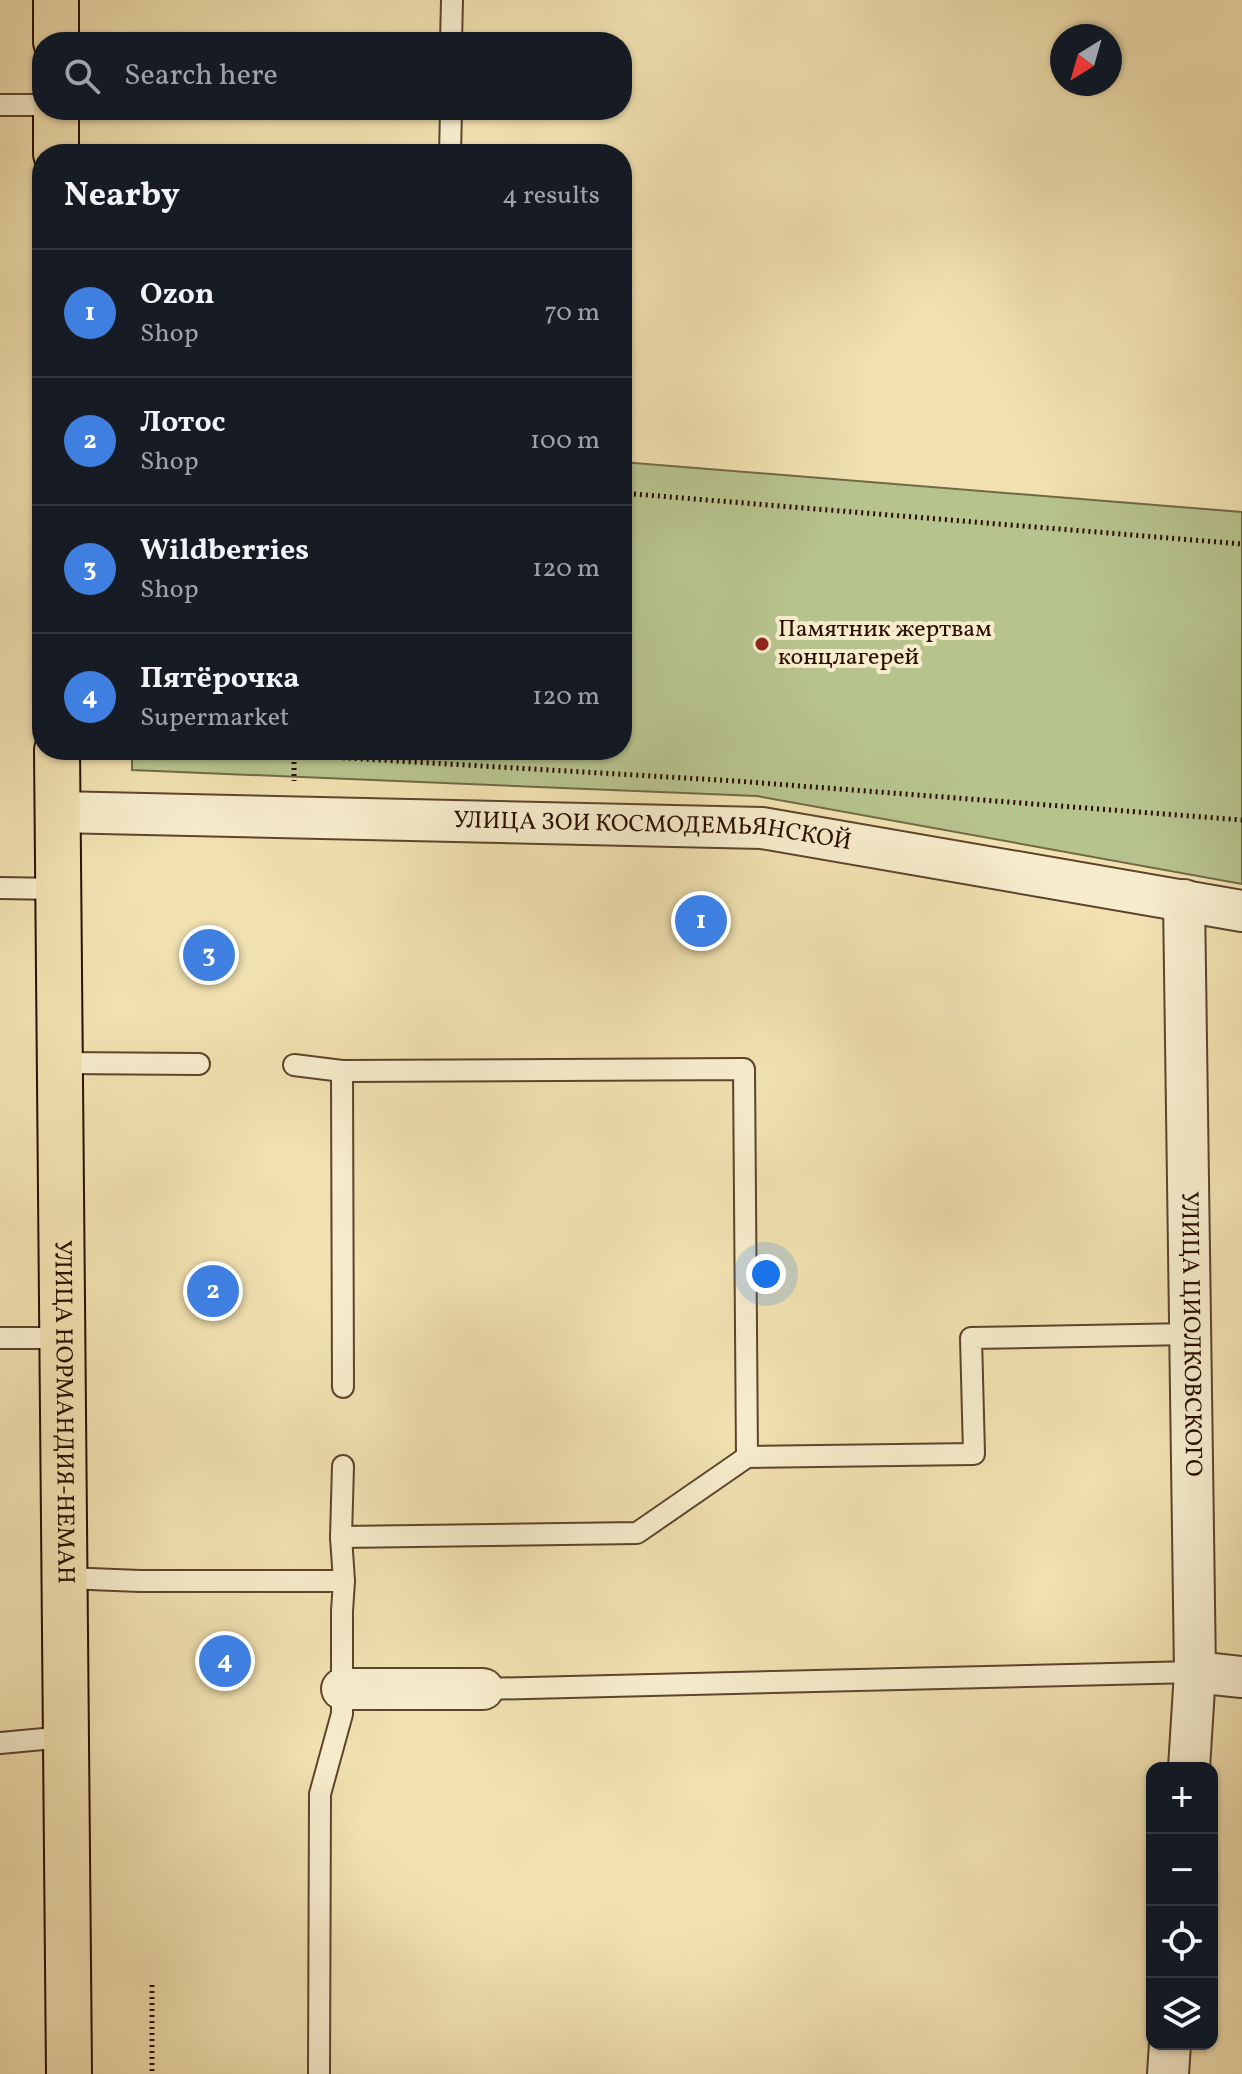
<!DOCTYPE html>
<html lang="en">
<head>
<meta charset="utf-8">
<style>
  body { margin:0; font-family:Vollkorn,serif; background:#242831; color:#f1f3f6 }
  .controls { position:absolute; right:24px; bottom:24px; display:grid; overflow:hidden; border-radius:16px; box-shadow:0 2px 6px #0004 }
  .controls button { width:72px; height:72px; display:grid; place-items:center; padding:0; border:0; border-bottom:2px solid #363941; background:#171b24; color:#f1f3f6; font:40px sans-serif }
  .compass { position:absolute; left:1050px; top:24px; width:72px; height:72px; border-radius:50%; background:#171b24; box-shadow:0 2px 6px #0004; rotate:217deg }
  .you { position:absolute; left:766px; top:1274px; width:28px; height:28px; margin:-20px; border:6px solid #fff; border-radius:50%; background:#1a73e8; box-shadow:0 0 0 12px #1a73e833 }
  .badge { display:grid; place-items:center; width:52px; height:52px; border-radius:50%; background:#d93025; color:#fff; font-size:26px; font-weight:700 }
  .pin { position:absolute; translate:-50% -50%; border:4px solid #fff; box-shadow:0 2px 8px #0006 }
  .list { margin:0; padding:0; list-style:none }
  h2 { display:flex; justify-content:space-between; align-items:center; height:104px; margin:0; padding:0 32px; font-size:34px }
  h2 small { font-size:26px; font-weight:400; color:#9ea1a6 }
  .list li { display:grid; grid-template-columns:52px 1fr auto; gap:24px; align-items:center; box-sizing:border-box; height:128px; padding:0 32px; border-top:2px solid #363941 }
  .list b { display:block; font-size:30px; white-space:nowrap }
  .list p { margin:0; font-size:26px; white-space:nowrap; color:#9ea1a6 }
  .list em { font-size:26px; font-style:normal; color:#9ea1a6 }
  .icon { flex:none; width:44px; height:44px; fill:none; stroke:currentColor; stroke-width:2; stroke-linecap:round; stroke-linejoin:round }
  .map { position:relative; flex:none; width:1242px; height:2074px; overflow:hidden }
  .search { position:absolute; background:#171b24; box-shadow:0 2px 6px #0004; left:32px; top:32px; width:600px; height:88px; display:flex; align-items:center; gap:20px; box-sizing:border-box; padding:0 28px; border-radius:32px; color:#9ea1a6; font-size:30px }
  .panel { position:absolute; background:#171b24; box-shadow:0 2px 6px #0004; left:32px; top:144px; width:600px; height:616px; border-radius:32px }
  .map>svg:first-child { display:block }
  .green { fill:#b7c38d; stroke:#716946; stroke-width:2 }
  .lines { fill:none; stroke-linecap:round; stroke-linejoin:round }
  .lane-casing { stroke:#5c442c; stroke-width:24 }
  .street-casing { stroke:#5c442c; stroke-width:44 }
  .primary-casing { stroke:#2b0f00; stroke-width:48 }
  .path { stroke:#2b0f00; stroke-width:5; stroke-dasharray:2 4; stroke-linecap:butt }
  .lane { stroke:#f6eccc; stroke-width:20 }
  .street { stroke:#f6eccc; stroke-width:40 }
  .primary { stroke:#f1e1b0; stroke-width:44 }
  .poi-dot { fill:#8f2418; stroke:#f6eccc; stroke-width:3 }
  .labels { text-anchor:middle; dominant-baseline:central; stroke-width:8; stroke-linejoin:round; paint-order:stroke }
  .poi-label { font-size:24px; fill:#2b0f00; stroke:#f6eccc; text-anchor:start }
  .street-label { font-size:24px; fill:#2b0f00; stroke:#f6eccc }
</style>
</head>
<body>
<div class="map">
<svg width="1242" height="2074" viewBox="0 0 1242 2074">
  <rect width="100%" height="100%" fill="#f1e1b0"/>
  <filter id="stains"><feTurbulence type="fractalNoise" baseFrequency=".0025" numOctaves="4"/><feColorMatrix values="0 0 0 0 .2 0 0 0 0 .09 0 0 0 0 .02 0 0 0 .5 -.17"/></filter>
  <radialGradient id="worn" r=".72"><stop offset=".6" stop-color="#630" stop-opacity="0"/><stop offset="1" stop-color="#630" stop-opacity=".3"/></radialGradient>
  <polygon class="green" points="622,462 1242,512 1242,884 757,796 132,770 132,750 622,750"/>
  <g class="lines">
    <defs>
      <g id="lane">
        <polyline points="451,42 452,0"/>
        <polyline points="0,105 42,105"/>
        <polyline points="450,154 451,110"/>
        <polyline points="0,888 58,889"/>
        <polyline points="62,1063 199,1064"/>
        <polyline points="294,1065 342,1071 343,1387"/>
        <polyline points="0,1338 64,1338"/>
        <polyline points="747,1457 974,1454 971,1338 1190,1334"/>
        <polyline points="343,1466 341,1537 344,1581"/>
        <polyline points="341,1537 637,1533 747,1457 744,1069 342,1071"/>
        <polyline points="65,1578 140,1581 344,1581 342,1611 342,1714 320,1794 319,2074"/>
        <polyline points="483,1689 1195,1672"/>
        <polyline points="0,1743 65,1737"/>
      </g>
      <g id="street">
        <path id="s1" d="M57,812L762,828L1242,911"/>
        <path id="s2" d="M1184,900L1195,1672L1189,1768"/>
        <polyline points="1195,1672 1242,1677"/>
        <polyline points="342,1689 483,1689"/>
        <polyline points="1168,2074 1170,2044"/>
      </g>
      <g id="primary">
        <polyline points="56,0 56,42"/>
        <polyline points="56,110 56,154"/>
        <path id="s3" d="M57,750L69,2074"/>
      </g>
    </defs>
    <use href="#lane" class="lane-casing"/>
    <use href="#street" class="street-casing"/>
    <use href="#primary" class="primary-casing"/>
    <g class="path">
      <polyline points="622,493 1242,544"/>
      <polyline points="211,750 736,781 1242,820"/>
      <polyline points="294,750 294,781"/>
      <polyline points="152,1985 152,2074"/>
    </g>
    <use href="#lane" class="lane"/>
    <use href="#street" class="street"/>
    <use href="#primary" class="primary"/>
  </g>
  <circle class="poi-dot" cx="762" cy="644" r="8"/>
  <g class="labels">
    <g class="poi-label">
      <text x="778" y="630">Памятник жертвам<tspan x="778" dy="28">концлагерей</tspan></text>
    </g>
    <g class="street-label">
      <text stroke="none"><textPath href="#s1" startOffset="596">УЛИЦА ЗОИ КОСМОДЕМЬЯНСКОЙ</textPath></text>
      <text stroke="none"><textPath href="#s2" startOffset="434">УЛИЦА ЦИОЛКОВСКОГО</textPath></text>
      <text stroke="none"><textPath href="#s3" startOffset="662">УЛИЦА НОРМАНДИЯ-НЕМАН</textPath></text>
    </g>
  </g>
  <rect width="100%" height="100%" filter="url(#stains)"/>
  <rect width="100%" height="100%" fill="url(#worn)"/>
</svg>
<div class="controls">
<button>+</button>
<button>−</button>
<button><svg class="icon" aria-label="locate" viewBox="0 0 24 24"><circle cx="12" cy="12" r="6"/><path d="M12 2v4M12 18v4M2 12h4M18 12h4"/></svg></button>
<button><svg class="icon" aria-label="layers" viewBox="0 0 24 24"><path d="M12 4l9 5-9 5-9-5zM3 14l9 5 9-5"/></svg></button>
</div>
<svg class="compass" viewBox="-18 -18 36 36"><path d="M0-13l5 13h-10z" fill="#e53935"/><path d="M0 13l5-13h-10z" fill="#9ea1a6"/></svg>
<div class="you"></div>
<div class="pin badge" style="left:701px;top:921px;background:#3f7fe0">1</div>
<div class="pin badge" style="left:213px;top:1291px;background:#3f7fe0">2</div>
<div class="pin badge" style="left:209px;top:955px;background:#3f7fe0">3</div>
<div class="pin badge" style="left:225px;top:1661px;background:#3f7fe0">4</div>
<div class="search"><svg class="icon" aria-label="search" viewBox="0 0 24 24"><circle cx="10" cy="10" r="6"/><path d="M15 15l6 6"/></svg>Search here</div>
<section class="panel">
<h2>Nearby<small>4 results</small></h2>
<ul class="list">
<li><span class="badge" style="background:#3f7fe0">1</span><div><b>Ozon</b><p>Shop</p></div><em>70 m</em></li>
<li><span class="badge" style="background:#3f7fe0">2</span><div><b>Лотос</b><p>Shop</p></div><em>100 m</em></li>
<li><span class="badge" style="background:#3f7fe0">3</span><div><b>Wildberries</b><p>Shop</p></div><em>120 m</em></li>
<li><span class="badge" style="background:#3f7fe0">4</span><div><b>Пятёрочка</b><p>Supermarket</p></div><em>120 m</em></li>
</ul>
</section>
</div>
</body>
</html>
